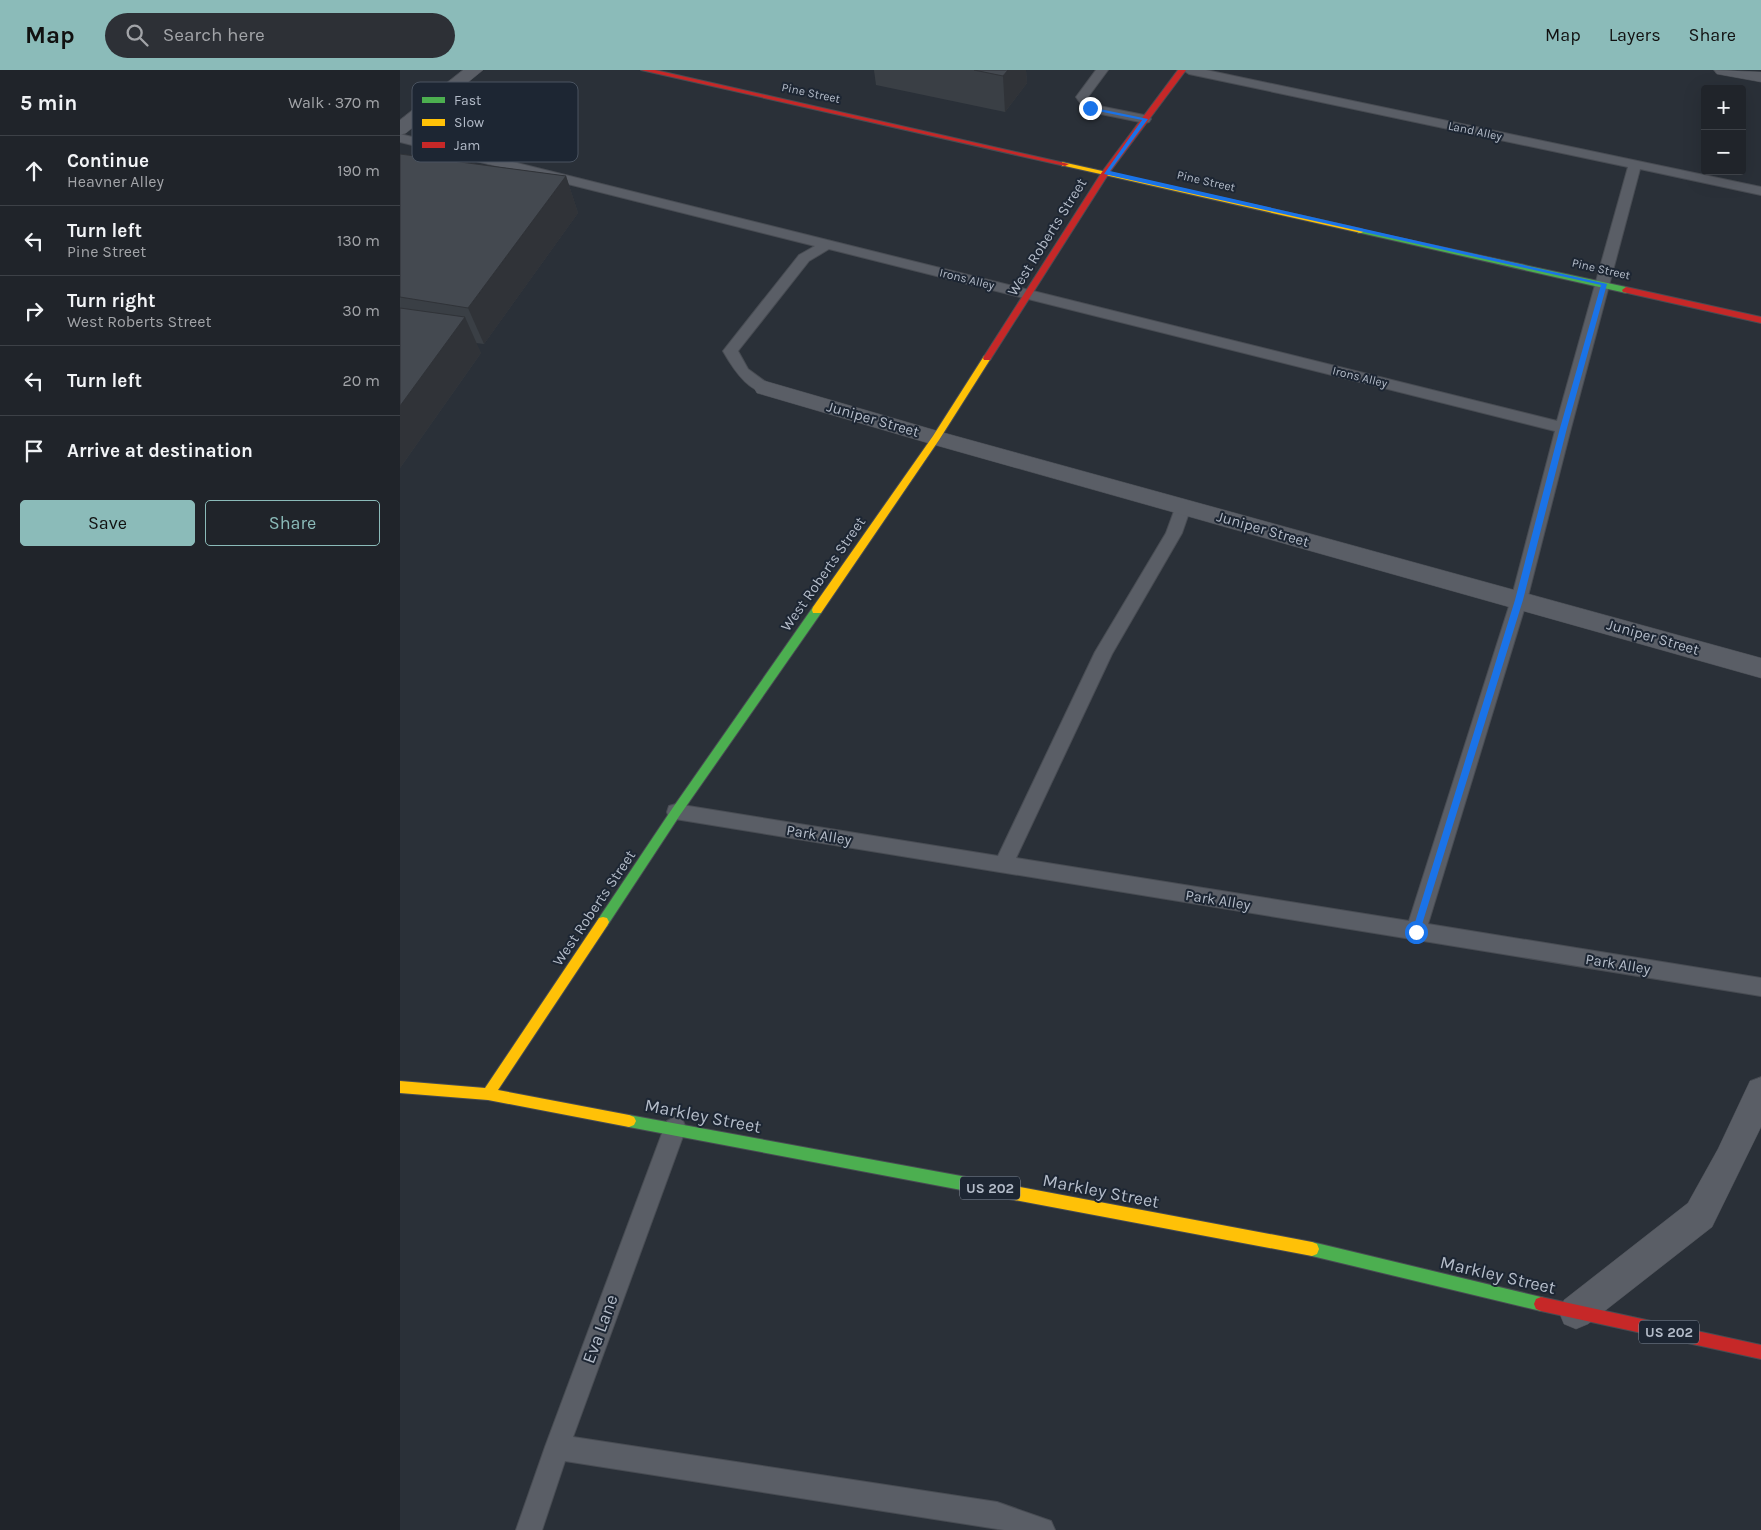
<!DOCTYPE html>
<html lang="en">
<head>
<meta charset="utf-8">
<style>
  body { margin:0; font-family:Karla,sans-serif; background:#2d3036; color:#f1f3f6 }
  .controls { position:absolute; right:15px; top:15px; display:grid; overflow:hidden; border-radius:5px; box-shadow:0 5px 20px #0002 }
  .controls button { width:45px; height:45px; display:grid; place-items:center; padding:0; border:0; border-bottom:1px solid #3d4147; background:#20242a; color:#f1f3f6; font:25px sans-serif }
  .stop { position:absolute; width:15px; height:15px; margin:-11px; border:4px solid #1a73e8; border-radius:50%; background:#fff }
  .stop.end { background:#1a73e8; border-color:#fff; box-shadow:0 1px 5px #0008 }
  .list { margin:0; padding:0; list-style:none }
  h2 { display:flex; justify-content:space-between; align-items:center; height:65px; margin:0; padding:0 20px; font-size:21px }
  h2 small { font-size:16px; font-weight:400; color:#a2a4a8 }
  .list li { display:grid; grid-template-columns:32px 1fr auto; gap:15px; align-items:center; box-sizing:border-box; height:70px; padding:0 20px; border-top:1px solid #3d4147 }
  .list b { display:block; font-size:19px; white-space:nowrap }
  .list p { margin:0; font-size:16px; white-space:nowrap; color:#a2a4a8 }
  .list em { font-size:16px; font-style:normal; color:#a2a4a8 }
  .actions { display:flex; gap:10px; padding:15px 20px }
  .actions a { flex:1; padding:11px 0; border:1px solid #8bbbb9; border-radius:5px; text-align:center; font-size:18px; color:#8bbbb9 }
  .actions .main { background:#8bbbb9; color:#111 }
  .icon { flex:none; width:28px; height:28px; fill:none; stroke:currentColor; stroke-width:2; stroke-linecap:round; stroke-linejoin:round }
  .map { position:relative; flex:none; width:1361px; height:1460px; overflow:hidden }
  header { display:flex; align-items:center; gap:30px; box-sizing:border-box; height:70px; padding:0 25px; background:#8bbbb9; color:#111 }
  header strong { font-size:24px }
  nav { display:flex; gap:28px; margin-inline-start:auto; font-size:18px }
  .search { width:350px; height:45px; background:#2d3036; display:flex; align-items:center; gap:12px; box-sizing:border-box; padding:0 18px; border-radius:28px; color:#a2a4a8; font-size:19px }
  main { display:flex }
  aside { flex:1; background:#20242a }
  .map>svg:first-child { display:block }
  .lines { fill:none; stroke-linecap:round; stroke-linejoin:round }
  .lane-casing { stroke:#484c53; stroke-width:2 }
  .street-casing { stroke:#484c53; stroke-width:1 }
  .fast-casing { stroke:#484c53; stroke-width:2 }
  .slow-casing { stroke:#484c53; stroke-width:2 }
  .jam-casing { stroke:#484c53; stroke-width:2 }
  .lane { fill:#5a5e66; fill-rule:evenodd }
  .street { fill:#5a5e66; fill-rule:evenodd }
  .fast { fill:#4caf50; fill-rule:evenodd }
  .slow { fill:#ffc107; fill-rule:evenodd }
  .jam { fill:#c62828; fill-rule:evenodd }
  .wall { fill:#3a3f45 }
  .shaded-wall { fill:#303338 }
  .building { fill:#444950; stroke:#303338 }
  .route { fill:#1a73e8 }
  .labels { text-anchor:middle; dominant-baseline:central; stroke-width:4; stroke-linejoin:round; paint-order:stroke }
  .far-street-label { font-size:12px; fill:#b4bcc9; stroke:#1d2633 }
  .shield { fill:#1d2633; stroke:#878f9c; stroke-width:1 }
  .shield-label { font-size:14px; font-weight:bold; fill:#b4bcc9 }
  .street-label { font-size:15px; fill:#b4bcc9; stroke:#1d2633 }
  .near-street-label { font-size:18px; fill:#b4bcc9; stroke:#1d2633 }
  .key { fill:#1d2633; stroke:#4a5360; stroke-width:1 }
  .key-label { font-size:14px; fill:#b4bcc9 }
</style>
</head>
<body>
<header>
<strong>Map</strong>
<div class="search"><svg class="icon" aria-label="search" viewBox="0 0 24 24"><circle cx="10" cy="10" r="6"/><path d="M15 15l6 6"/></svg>Search here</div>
<nav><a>Map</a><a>Layers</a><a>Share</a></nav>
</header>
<main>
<aside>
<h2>5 min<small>Walk · 370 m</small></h2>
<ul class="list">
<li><svg class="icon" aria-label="ahead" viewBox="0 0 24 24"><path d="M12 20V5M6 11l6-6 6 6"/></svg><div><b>Continue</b><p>Heavner Alley</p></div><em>190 m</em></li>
<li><svg class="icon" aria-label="left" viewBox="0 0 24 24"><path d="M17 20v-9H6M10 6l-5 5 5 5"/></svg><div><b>Turn left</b><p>Pine Street</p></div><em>130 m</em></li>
<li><svg class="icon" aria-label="right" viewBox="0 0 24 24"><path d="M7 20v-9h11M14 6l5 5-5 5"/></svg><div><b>Turn right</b><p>West Roberts Street</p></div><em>30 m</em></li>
<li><svg class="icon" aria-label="left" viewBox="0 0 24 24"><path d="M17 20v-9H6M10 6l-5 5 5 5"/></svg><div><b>Turn left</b></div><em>20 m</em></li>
<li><svg class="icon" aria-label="arrive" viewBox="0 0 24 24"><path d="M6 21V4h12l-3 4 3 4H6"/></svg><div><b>Arrive at destination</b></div></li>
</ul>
<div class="actions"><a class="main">Save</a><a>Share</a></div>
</aside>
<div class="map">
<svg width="1361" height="1460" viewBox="0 0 1361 1460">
  <rect width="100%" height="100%" fill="#2a3038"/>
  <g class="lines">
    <defs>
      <g id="lane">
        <polygon points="696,0 708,0 688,27 694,35 749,46 751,49 749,52 745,53 686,41 676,27"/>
        <path d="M783,0H806L1361,117V125L1240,99L1171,358L1127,530L1028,854L1361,908V926L269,748L267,742L269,736L276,734L598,786L695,582L766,463L777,433L783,431L789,433L791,437L782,463L712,584L616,788L1009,851L1111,530L1155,361L429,179L409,191L338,281L348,299L370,315L372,318L370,321C350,327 331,295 323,281L399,185L415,176L0,72V64L1157,351L1228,97L789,4Z"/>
        <polygon points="275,1047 283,1051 286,1058 173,1367 597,1432 651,1451 655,1460 604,1460 165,1391 142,1460 116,1460 145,1377 264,1058 267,1051"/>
      </g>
      <g id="street">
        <polygon points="63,0 83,0 6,63 0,65 0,50"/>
        <polygon points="1314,0 1361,2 1361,12 1317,4"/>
        <polygon points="365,311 541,362 1361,588 1361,608 528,373 357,323 354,318 357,313"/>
        <polygon points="1361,1007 1361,1057 1312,1157 1188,1254 1176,1259 1164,1254 1159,1242 1164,1230 1288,1133 1318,1079 1350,1011"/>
      </g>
      <g id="fast">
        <polygon points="958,159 1226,217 1230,220 1226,223 961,163 958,163"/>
        <polygon points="417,536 421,537 422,540 421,543 280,745 207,856 203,857 199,856 197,852 199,848 272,739 413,537"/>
        <polygon points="229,1045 572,1108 577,1110 579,1115 577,1120 572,1122 229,1057 224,1055 222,1051 224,1047"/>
        <polygon points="912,1172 1141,1227 1146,1229 1148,1234 1146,1239 1141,1241 912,1186 907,1184 905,1179 907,1174"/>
      </g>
      <g id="slow">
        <polygon points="662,92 961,159 965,161 961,163 665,96 662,96"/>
        <polygon points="587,285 591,288 539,370 421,543 413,543 412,540 413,537 533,366 584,286"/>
        <polygon points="203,847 207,848 209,852 207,856 98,1020 229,1045 234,1047 236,1051 234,1055 229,1057 88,1030 0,1023 0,1011 85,1018 199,848"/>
        <polygon points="572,1108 912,1172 917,1174 919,1179 917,1184 912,1186 572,1122 567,1120 565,1115 567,1110"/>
      </g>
      <g id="jam">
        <polygon points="241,0 255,0 669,94 665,96"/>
        <polygon points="778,0 786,0 709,103 590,290 584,290 583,288 702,102"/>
        <polygon points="1226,217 1361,247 1361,253 1223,222 1222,220"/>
        <polygon points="1141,1227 1361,1275 1361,1289 1141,1241 1136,1239 1134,1234 1136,1229"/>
      </g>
    </defs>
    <use href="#lane" class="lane-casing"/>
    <use href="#street" class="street-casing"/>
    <use href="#fast" class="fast-casing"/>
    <use href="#slow" class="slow-casing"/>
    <use href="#jam" class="jam-casing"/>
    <use href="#lane" class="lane"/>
    <use href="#street" class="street"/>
    <use href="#fast" class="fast"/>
    <use href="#slow" class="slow"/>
    <use href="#jam" class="jam"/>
  </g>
  <g class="wall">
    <polygon points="474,0 626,0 627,13 605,42 476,15"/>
    <polygon points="0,84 166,106 178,143 84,274 76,273 81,283 0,398"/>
  </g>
  <g class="shaded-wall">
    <polygon points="608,0 626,0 627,13 605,42 603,6"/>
    <polygon points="166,106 178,143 84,274 68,238"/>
    <polygon points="65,247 81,283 0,398 0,336"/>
  </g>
  <g class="building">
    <polygon points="574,0 608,0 603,6"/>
    <polygon points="0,84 166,106 68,238 0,227"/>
    <polygon points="0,238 65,247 0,336"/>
  </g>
  <polygon class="route" points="690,37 748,49 710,101 1207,214 1167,358 1123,530 1019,864 1016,866 1012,862 1115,530 1160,358 1201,215 704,104 742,50 688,39"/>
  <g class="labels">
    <g class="far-street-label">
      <text transform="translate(411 23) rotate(12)">Pine Street</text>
      <text transform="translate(1075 61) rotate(12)">Land Alley</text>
      <text transform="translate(806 111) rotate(13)">Pine Street</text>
      <text transform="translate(1201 199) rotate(13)">Pine Street</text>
      <text transform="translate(567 209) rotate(14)">Irons Alley</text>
      <text transform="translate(960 307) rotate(14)">Irons Alley</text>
    </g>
    <g class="shield">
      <rect x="560" y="1106.5" width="60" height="23" rx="4"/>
      <rect x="1239" y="1250.5" width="60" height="23" rx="4"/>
    </g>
    <g class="shield-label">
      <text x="590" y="1118">US 202</text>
      <text x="1269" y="1262">US 202</text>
    </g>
    <g class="street-label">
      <text transform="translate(647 167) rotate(-58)">West Roberts Street</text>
      <text transform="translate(473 349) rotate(16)">Juniper Street</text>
      <text transform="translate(863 459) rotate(16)">Juniper Street</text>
      <text transform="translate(423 504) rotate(-55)">West Roberts Street</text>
      <text transform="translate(1253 567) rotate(16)">Juniper Street</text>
      <text transform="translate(419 765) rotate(9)">Park Alley</text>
      <text transform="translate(818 830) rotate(9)">Park Alley</text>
      <text transform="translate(194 838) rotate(-56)">West Roberts Street</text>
      <text transform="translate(1218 894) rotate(9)">Park Alley</text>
    </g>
    <g class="near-street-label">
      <text transform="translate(303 1046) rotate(11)">Markley Street</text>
      <text transform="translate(701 1121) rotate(11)">Markley Street</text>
      <text transform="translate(1098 1205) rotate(13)">Markley Street</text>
      <text transform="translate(200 1259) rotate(-70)">Eva Lane</text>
    </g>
  </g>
  <rect x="12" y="12" width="166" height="80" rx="8" class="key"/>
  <rect x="22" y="27" width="23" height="6" fill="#4caf50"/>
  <rect x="22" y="49" width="23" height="7" fill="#ffc107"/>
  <rect x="22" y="72" width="23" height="6" fill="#c62828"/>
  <g class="key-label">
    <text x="54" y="35">Fast</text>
    <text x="54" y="57">Slow</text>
    <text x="54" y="80">Jam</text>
  </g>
</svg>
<div class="controls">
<button>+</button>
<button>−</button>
</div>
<div class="stop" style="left:1016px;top:862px"></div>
<div class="stop end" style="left:690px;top:38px"></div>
</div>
</main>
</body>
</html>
